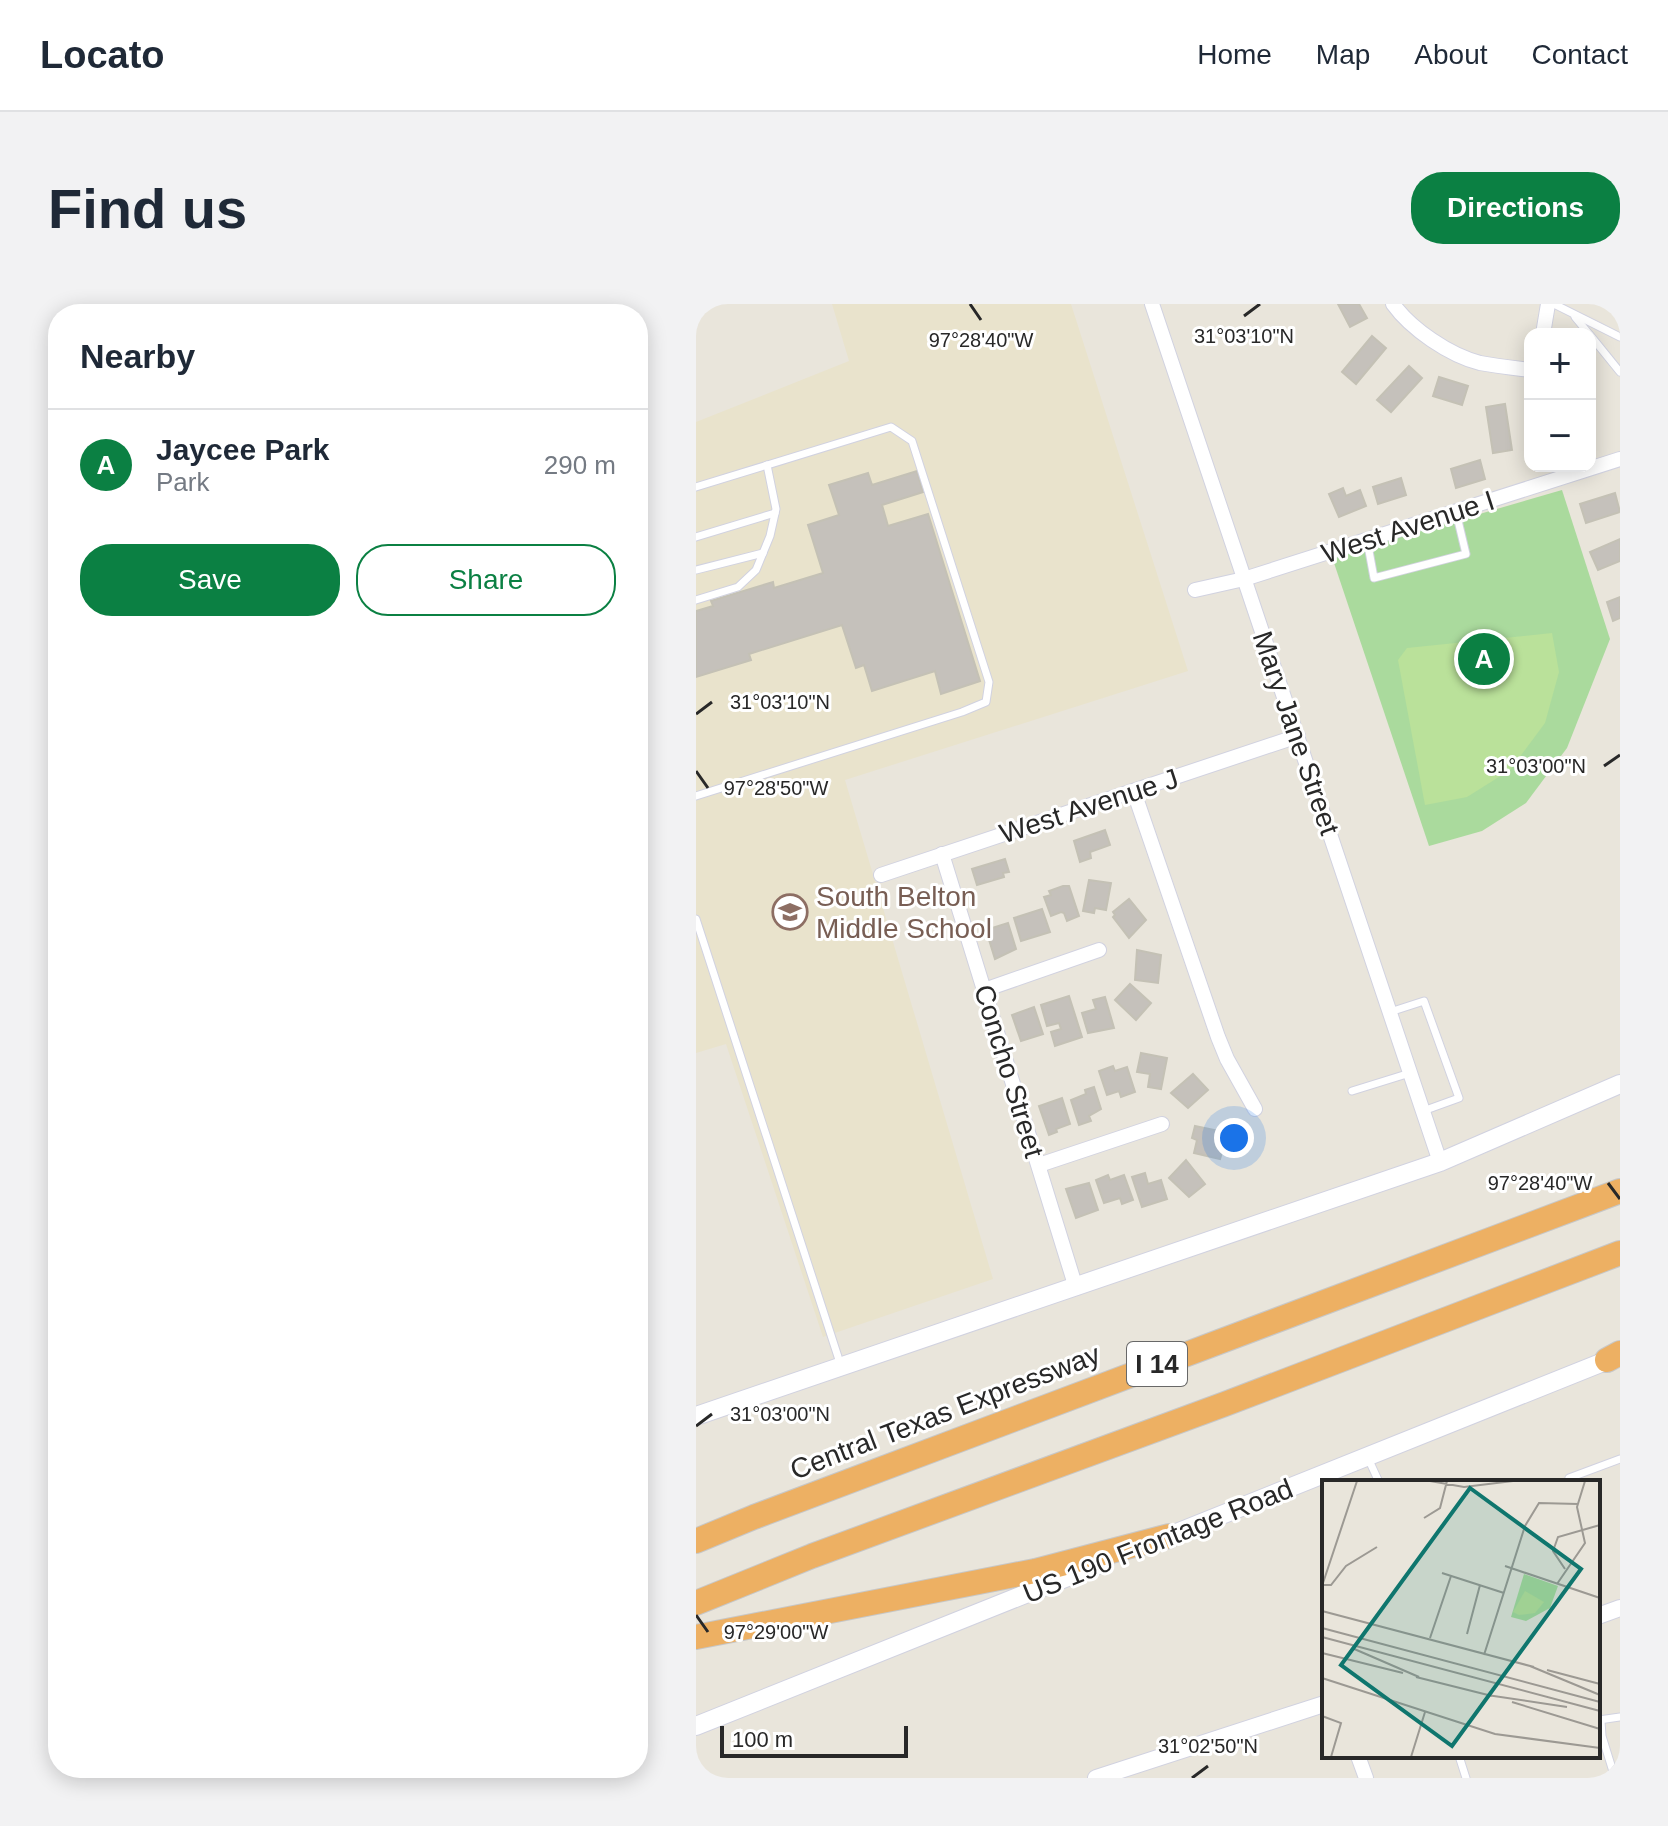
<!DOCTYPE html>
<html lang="en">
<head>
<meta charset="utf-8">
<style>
  body { margin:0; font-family:Arial,sans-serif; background:#f2f2f3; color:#1f2937 }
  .controls { position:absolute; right:24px; top:24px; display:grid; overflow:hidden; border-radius:16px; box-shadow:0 4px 20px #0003 }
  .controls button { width:72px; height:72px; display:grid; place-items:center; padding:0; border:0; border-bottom:2px solid #e0e1e3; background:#fff; color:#1f2937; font:40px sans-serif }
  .scale { position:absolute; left:24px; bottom:20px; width:188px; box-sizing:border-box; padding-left:8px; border:4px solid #282828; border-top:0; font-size:22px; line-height:28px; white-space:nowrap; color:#282828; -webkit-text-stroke:6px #fff; paint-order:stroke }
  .you { position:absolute; left:538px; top:834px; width:28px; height:28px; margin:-20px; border:6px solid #fff; border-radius:50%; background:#1a73e8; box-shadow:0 0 0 12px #1a73e833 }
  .badge { display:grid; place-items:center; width:52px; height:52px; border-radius:50%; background:#0b8043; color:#fff; font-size:26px; font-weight:700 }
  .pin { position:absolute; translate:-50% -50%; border:4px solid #fff; box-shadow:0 2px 8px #0006 }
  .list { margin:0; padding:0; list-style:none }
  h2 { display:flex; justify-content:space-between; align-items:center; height:104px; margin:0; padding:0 32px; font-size:34px }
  h2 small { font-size:26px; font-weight:400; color:#747a83 }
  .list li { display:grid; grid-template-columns:52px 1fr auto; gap:24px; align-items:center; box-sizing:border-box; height:112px; padding:0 32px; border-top:2px solid #e0e1e3 }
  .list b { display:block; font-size:30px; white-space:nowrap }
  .list p { margin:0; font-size:26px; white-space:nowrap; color:#747a83 }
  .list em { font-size:26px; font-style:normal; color:#747a83 }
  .actions { display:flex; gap:16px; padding:24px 32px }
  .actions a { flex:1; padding:18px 0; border:2px solid #0b8043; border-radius:32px; text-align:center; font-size:28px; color:#0b8043 }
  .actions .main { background:#0b8043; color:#fff }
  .map { position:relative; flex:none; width:924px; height:1474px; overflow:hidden; border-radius:32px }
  header { display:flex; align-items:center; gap:48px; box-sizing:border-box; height:112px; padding:0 40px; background:#fff; border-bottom:2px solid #e0e1e3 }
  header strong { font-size:38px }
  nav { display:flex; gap:44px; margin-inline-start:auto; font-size:28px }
  .intro { display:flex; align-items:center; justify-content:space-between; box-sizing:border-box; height:192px; padding:0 48px }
  h1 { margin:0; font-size:56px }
  .button { padding:20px 36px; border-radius:32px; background:#0b8043; color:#fff; font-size:28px; font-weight:700 }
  main { display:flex; gap:48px; padding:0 48px }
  aside { flex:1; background:#fff; border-radius:32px; box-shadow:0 4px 20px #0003 }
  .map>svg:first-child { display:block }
  .education { fill:#e9e3cc }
  .green { fill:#aada9d }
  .pitch { fill:#bae19a }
  .building { fill:#c5c1bb; stroke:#c4c1b5; stroke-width:2 }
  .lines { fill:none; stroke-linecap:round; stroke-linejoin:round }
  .service-casing { stroke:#d1d2e0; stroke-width:9 }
  .minor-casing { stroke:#d1d2e0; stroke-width:16 }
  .tertiary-casing { stroke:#d1d2e0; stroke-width:18 }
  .secondary-casing { stroke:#d1d2e0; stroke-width:20 }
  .motorway-casing { stroke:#c7c7c7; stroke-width:26 }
  .service { stroke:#fff; stroke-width:7 }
  .minor { stroke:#fff; stroke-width:14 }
  .tertiary { stroke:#fff; stroke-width:16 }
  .secondary { stroke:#fff; stroke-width:18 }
  .motorway { stroke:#edb063; stroke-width:24 }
  .ticks { fill:none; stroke:#282828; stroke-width:3 }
  .labels { text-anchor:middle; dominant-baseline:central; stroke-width:6; stroke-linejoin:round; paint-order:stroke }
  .shield { fill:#fff; stroke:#686868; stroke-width:2 }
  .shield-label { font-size:26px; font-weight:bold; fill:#282828 }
  .street-label { font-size:28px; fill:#282828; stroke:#fff }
  .education-label { font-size:28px; fill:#785e54; stroke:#fff; text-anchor:start }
  .inset-road { fill:none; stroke:#9c9993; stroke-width:2 }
  .view { fill:#0f766e; fill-opacity:0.15; stroke:#0f766e; stroke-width:4 }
  .inset-edge { fill:none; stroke:#282828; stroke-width:4 }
  .ticks-label { font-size:20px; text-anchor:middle; fill:#282828; stroke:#fff; stroke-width:6; stroke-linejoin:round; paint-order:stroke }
</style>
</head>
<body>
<header>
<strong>Locato</strong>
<nav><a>Home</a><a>Map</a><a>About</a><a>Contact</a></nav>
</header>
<div class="intro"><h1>Find us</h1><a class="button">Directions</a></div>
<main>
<aside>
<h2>Nearby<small></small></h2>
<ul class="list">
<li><span class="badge">A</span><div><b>Jaycee Park</b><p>Park</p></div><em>290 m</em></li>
</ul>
<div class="actions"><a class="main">Save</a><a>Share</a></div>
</aside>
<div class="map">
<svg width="924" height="1474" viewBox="0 0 924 1474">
  <rect width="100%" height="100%" fill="#e9e5db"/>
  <polygon class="education" points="136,0 375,0 492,367 149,476 297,975 127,1033 30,740 0,749 0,118 153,57"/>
  <polygon class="green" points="866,186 914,335 871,444 830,499 786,527 733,542 636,253"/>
  <polygon class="pitch" points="856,329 863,368 849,419 814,466 771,493 729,501 702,356 711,344"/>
  <g class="building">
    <polygon points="642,0 663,0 671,14 654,23"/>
    <polygon points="676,32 690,44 660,80 646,68"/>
    <polygon points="713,62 726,74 695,108 681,96"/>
    <polygon points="743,73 772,82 766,101 737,92"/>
    <polygon points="809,100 816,146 797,149 790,103"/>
    <polygon points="784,156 789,175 760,184 755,165"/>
    <polygon points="221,167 227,188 186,201 192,222 232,210 284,377 245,390 239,367 176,387 168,361 160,364 146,321 53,350 55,356 0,373 0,307 17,302 15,297 77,278 78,284 127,269 112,221 143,211 133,181 172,169 176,181"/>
    <polygon points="705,174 710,191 682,200 677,183"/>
    <polygon points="647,184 650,192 664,186 670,202 643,213 633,190"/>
    <polygon points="919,189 924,208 890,219 884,200"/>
    <polygon points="924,235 924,257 902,266 894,248"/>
    <polygon points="924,293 924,314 917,317 911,298"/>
    <polygon points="409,526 414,541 394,548 395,554 384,558 378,537"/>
    <polygon points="309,555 313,568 307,569 308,573 281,581 276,565"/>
    <polygon points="393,576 415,579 410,606 399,604 398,609 387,607"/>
    <polygon points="367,582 373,582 383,612 371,617 368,609 365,608 355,612 348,593 355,591 353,587"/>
    <polygon points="433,595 450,616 433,634 417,613 419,611 417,608"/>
    <polygon points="346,605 354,628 325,637 318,614"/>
    <polygon points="312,619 320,645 299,655 290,626"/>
    <polygon points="441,646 465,651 462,679 439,676"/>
    <polygon points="434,680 455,699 440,716 419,696"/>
    <polygon points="373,692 386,733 359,742 355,728 365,725 363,719 351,722 345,701"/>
    <polygon points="409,693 418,724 392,729 386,709 400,705 397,696"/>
    <polygon points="338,703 347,730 325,737 316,711"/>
    <polygon points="445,749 471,754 465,785 452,783 454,770 441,768"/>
    <polygon points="417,762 419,767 431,763 439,788 425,793 423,787 411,791 403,767"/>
    <polygon points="497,770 512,786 492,804 475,789"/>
    <polygon points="398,783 405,805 393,812 395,817 383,821 375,796 390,790 389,786"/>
    <polygon points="366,794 374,820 360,825 361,828 353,831 343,802"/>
    <polygon points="499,822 523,827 519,843 527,845 524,855 498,849 501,836 496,834"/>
    <polygon points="490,856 509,880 493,893 473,874"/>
    <polygon points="449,869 452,880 465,876 471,895 446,903 436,873"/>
    <polygon points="412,871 414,876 428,871 437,896 426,900 424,894 408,899 400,876"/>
    <polygon points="393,879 402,906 380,914 370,885"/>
  </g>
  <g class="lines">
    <defs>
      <g id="service">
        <polyline points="858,0 924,33"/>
        <polyline points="879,13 893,30"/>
        <polyline points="894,31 924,68"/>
        <polyline points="0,183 195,123 216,137 293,378 290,398 266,408 0,492"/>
        <polyline points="0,233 79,209"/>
        <polyline points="671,236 678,274 770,250 760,208"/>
        <polyline points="0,266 67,249"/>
        <polyline points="0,296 42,283 60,266 74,232 80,205 71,161"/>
        <polyline points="0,615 145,1062"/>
        <polyline points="694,708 728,697 763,794 727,807"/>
        <polyline points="656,787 714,769"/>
        <polyline points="672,1154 683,1178"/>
        <polyline points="873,1174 924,1155"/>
        <polyline points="903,1416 924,1413"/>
        <polyline points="905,1417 906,1432 919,1474"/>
        <polyline points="763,1452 770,1474"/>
      </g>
      <g id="minor">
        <polyline points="456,0 744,858"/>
        <path d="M697,0C715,25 753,51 784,59C800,62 818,64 834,66"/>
        <polyline points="847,30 852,0"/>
        <polyline points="499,286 548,275 924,155"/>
        <polyline points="438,488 522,733 531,755 559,805"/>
        <polyline points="246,550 380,984"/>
        <polyline points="185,571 602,432"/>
        <polyline points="288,686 403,646"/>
        <polyline points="343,861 466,820"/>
        <polyline points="662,1452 670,1474"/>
      </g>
      <g id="tertiary">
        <polyline points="902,1312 924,1304"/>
        <polyline points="400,1474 628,1400"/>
      </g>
      <g id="secondary">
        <polyline points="0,1112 744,858 924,780"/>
        <polyline points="463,1236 922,1052"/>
        <polyline points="0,1422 409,1258"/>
      </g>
      <g id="motorway">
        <polyline points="911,1056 924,1049"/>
        <polyline points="0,1237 58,1213 924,887"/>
        <polyline points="0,1299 116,1252 529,1100 924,949"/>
        <polyline points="0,1333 339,1267 473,1232"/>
      </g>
    </defs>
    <use href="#service" class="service-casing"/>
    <use href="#minor" class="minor-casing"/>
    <use href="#tertiary" class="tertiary-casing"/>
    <use href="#secondary" class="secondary-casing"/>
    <use href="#motorway" class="motorway-casing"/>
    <use href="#service" class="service"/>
    <use href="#minor" class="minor"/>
    <use href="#tertiary" class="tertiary"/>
    <use href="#secondary" class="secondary"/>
    <use href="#motorway" class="motorway"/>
  </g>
  <path class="ticks" d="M274,0L285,16M548,12L564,0M0,410L16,398M908,462L924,451M0,467L12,484M912,879L924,895M0,1122L16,1110M0,1311L12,1328M496,1474L512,1462"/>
  <defs>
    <symbol id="school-ring" viewBox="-11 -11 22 22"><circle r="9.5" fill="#fff" stroke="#8d6e63" stroke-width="1.5"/><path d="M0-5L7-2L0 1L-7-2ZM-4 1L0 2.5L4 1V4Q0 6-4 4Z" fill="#8d6e63"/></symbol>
  </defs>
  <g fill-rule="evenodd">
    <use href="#school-ring" x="74" y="588" width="40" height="40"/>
  </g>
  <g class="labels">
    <rect class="shield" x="431" y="1038" width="60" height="44" rx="6"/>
    <g class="shield-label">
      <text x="461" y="1060">I 14</text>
    </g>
    <g class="street-label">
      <text transform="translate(712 223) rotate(-18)">West Avenue I</text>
      <text transform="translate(600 429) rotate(71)">Mary Jane Street</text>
      <text transform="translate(393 502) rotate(-18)">West Avenue J</text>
      <text transform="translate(313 767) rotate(73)">Concho Street</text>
      <text transform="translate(249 1108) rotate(-21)">Central Texas Expressway</text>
      <text transform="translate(462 1237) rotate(-22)">US 190 Frontage Road</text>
    </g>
    <g class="education-label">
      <text x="120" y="592">South Belton<tspan x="120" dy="32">Middle School</tspan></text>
    </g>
  </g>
  <g transform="translate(626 1176)">
    <rect width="278" height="278" fill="#e9e5db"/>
    <path d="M202,94L236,106L228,128L204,141L189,137Z" fill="#aada9d"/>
    <path d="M203,111L222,122L213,133L197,135L191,132Z" fill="#bae19a"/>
    <path class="inset-road" d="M108,1L142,7L191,1M102,38L118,28L125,1M183,86L278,118M243,89L231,71L236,57L278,45M120,93L182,113M235,104L263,63L255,27L263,1M0,105H9L24,86L55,67M0,106L35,1M0,131L212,187M0,148L278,222M145,154L158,105M0,157L278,231M108,158L129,96M30,168L97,197M0,173L81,193M162,175L203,46L217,23L256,24M208,186L278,215M225,190L278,204M94,197L170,216M0,198L173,254L278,268M165,215L245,227M190,222L278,249M0,236L19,243L9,277M89,277L103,232"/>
    <path class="view" d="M148,8L259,89L130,266L19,185Z"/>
    <rect width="278" height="278" class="inset-edge"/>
  </g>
  <g class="ticks-label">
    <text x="548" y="39">31°03'10"N</text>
    <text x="285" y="43">97°28'40"W</text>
    <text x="84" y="405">31°03'10"N</text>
    <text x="840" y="469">31°03'00"N</text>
    <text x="80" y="491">97°28'50"W</text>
    <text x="844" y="886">97°28'40"W</text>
    <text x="84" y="1117">31°03'00"N</text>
    <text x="80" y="1335">97°29'00"W</text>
    <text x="512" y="1449">31°02'50"N</text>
  </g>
</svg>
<div class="controls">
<button>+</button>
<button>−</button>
</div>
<div class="scale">100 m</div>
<div class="you"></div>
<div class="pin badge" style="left:788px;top:355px">A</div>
</div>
</main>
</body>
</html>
